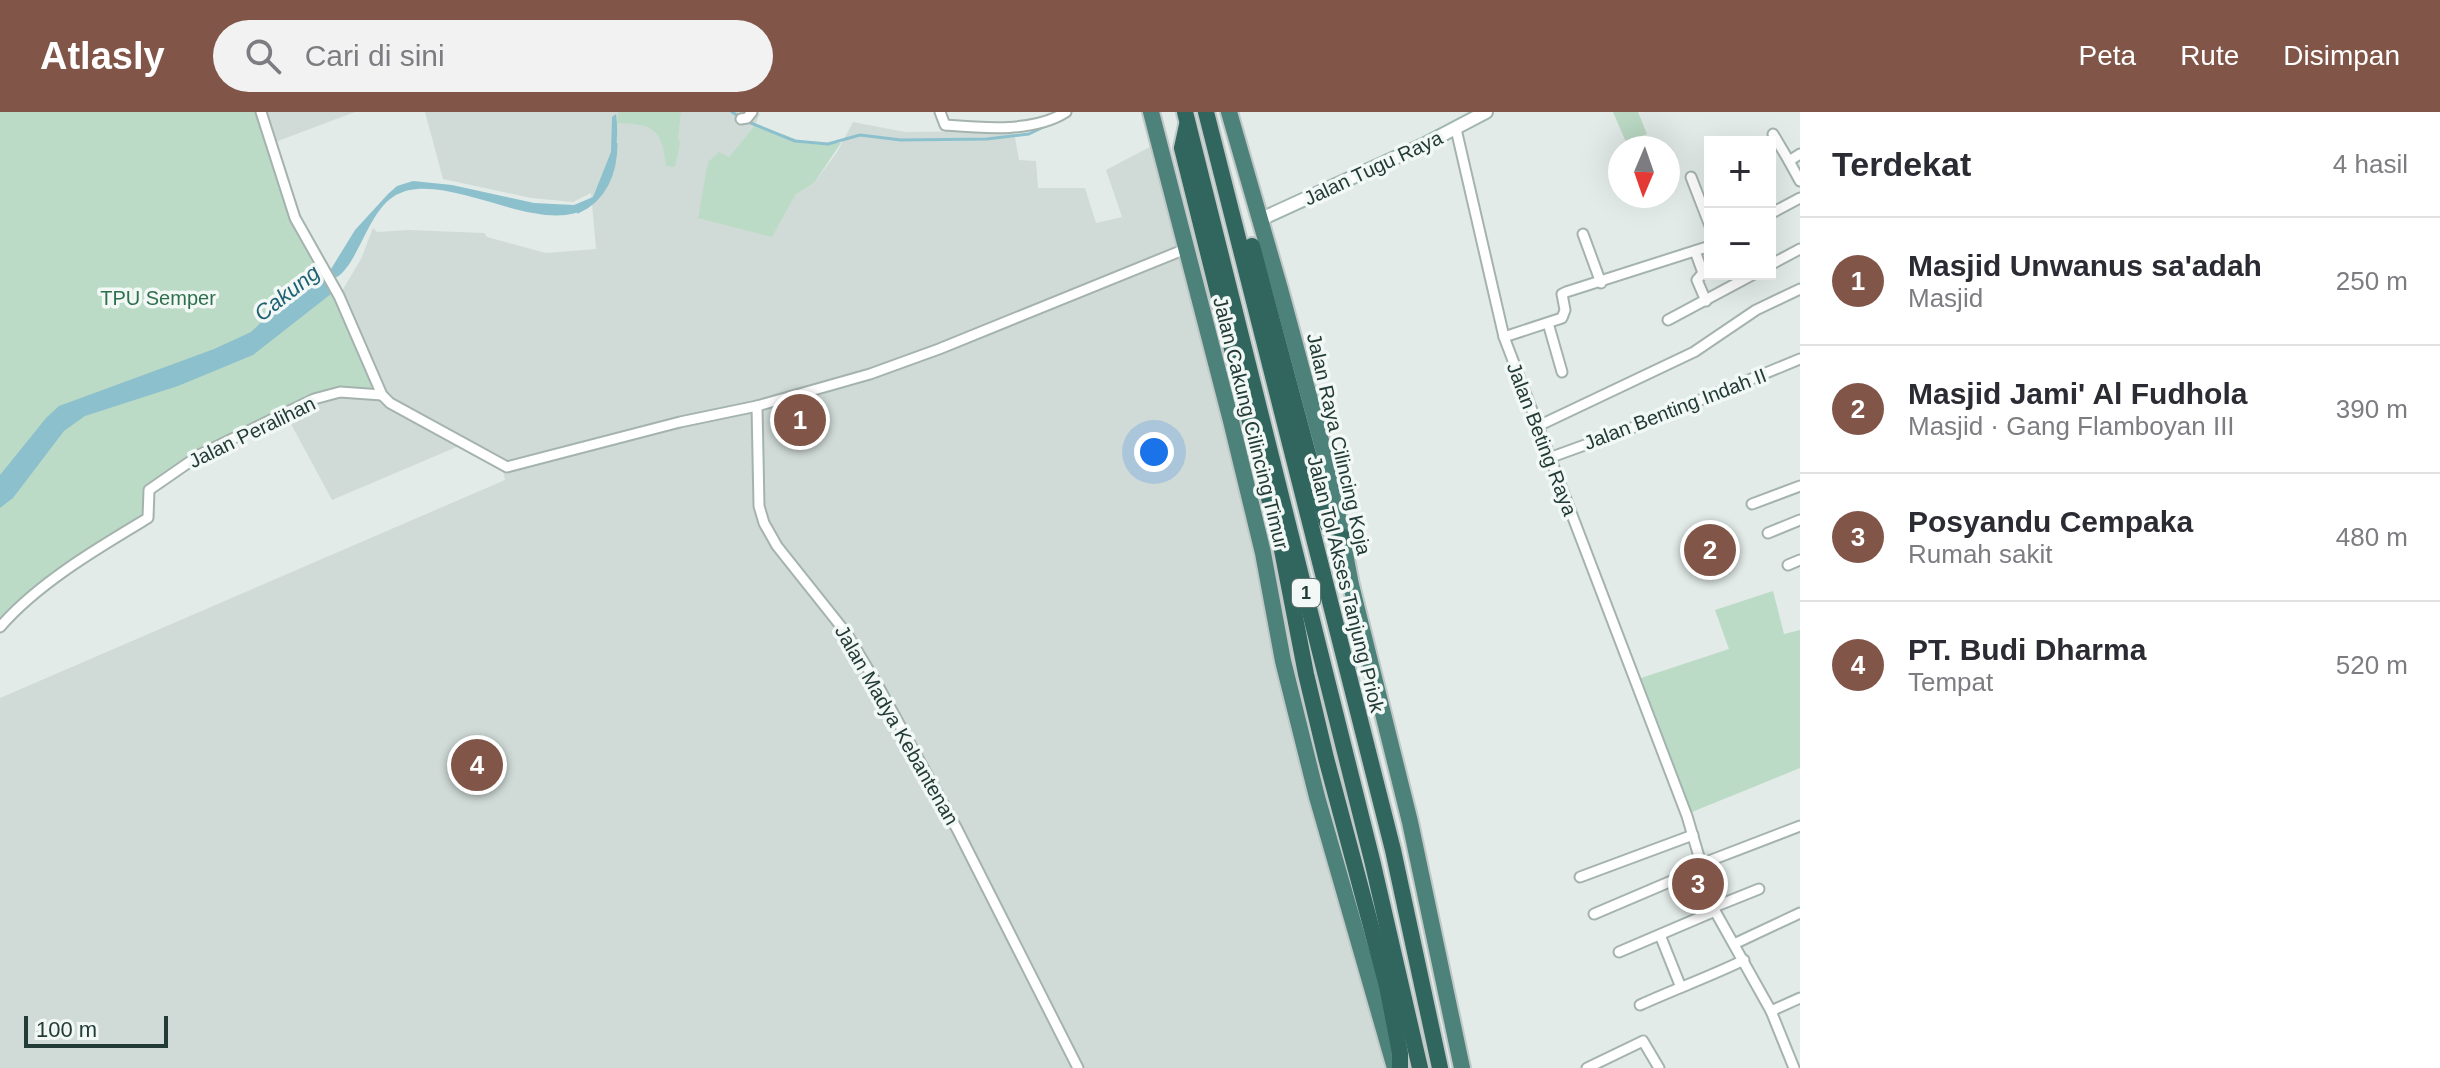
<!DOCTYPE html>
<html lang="id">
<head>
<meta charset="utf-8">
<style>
  body { margin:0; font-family:Helvetica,sans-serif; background:#f2f2f3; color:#2b2b33 }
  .controls { position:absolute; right:24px; top:24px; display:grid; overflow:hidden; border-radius:0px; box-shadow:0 8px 32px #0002 }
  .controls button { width:72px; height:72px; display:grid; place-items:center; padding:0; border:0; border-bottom:2px solid #e1e1e2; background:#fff; color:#2b2b33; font:40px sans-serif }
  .compass { position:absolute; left:1608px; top:24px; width:72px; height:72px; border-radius:50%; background:#fff; box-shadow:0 8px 32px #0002; rotate:182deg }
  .scale { position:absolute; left:24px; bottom:20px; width:144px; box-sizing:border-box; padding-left:8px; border:4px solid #233b36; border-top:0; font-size:22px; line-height:28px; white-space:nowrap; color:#233b36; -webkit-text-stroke:6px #f2f8f5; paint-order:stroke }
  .you { position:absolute; left:1154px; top:340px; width:28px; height:28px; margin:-20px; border:6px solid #fff; border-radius:50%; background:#1a73e8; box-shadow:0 0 0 12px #1a73e833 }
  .badge { display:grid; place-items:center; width:52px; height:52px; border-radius:50%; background:#815648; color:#fff; font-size:26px; font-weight:700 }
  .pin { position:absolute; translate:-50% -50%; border:4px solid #fff; box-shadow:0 2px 8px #0006 }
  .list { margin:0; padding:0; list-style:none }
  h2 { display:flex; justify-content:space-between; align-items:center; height:104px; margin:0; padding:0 32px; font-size:34px }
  h2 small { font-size:26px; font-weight:400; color:#7c7c81 }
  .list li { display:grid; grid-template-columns:52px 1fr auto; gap:24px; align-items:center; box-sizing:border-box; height:128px; padding:0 32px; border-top:2px solid #e1e1e2 }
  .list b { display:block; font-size:30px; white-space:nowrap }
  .list p { margin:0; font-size:26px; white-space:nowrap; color:#7c7c81 }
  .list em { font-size:26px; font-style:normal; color:#7c7c81 }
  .icon { flex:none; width:44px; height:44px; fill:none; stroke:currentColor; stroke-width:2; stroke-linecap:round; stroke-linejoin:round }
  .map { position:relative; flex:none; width:1800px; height:956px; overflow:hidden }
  header { display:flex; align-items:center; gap:48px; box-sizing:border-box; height:112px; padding:0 40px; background:#815648; color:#fff }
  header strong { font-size:38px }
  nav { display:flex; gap:44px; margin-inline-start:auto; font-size:28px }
  .search { width:560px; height:72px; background:#f2f2f3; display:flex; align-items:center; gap:20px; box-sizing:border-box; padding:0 28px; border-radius:44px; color:#7c7c81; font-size:30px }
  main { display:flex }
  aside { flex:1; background:#fff }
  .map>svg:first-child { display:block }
  .built { fill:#d0dbd7 }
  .green { fill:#bcdbc6 }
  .water { fill:#8dc0cd }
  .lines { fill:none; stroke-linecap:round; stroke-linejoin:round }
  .stream { stroke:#8dc0cd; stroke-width:3 }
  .minor-casing { stroke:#a5b3af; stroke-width:13 }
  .secondary-casing { stroke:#a1b6b0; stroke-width:16 }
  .trunk-casing { stroke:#c1c8c7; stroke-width:20 }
  .motorway-casing { stroke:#c1c8c7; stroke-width:20 }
  .minor { stroke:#fff; stroke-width:9 }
  .secondary { stroke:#fff; stroke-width:12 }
  .trunk { stroke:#4c8279; stroke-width:16 }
  .motorway { stroke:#30665e; stroke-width:16 }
  .labels { text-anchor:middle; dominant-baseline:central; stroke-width:7; stroke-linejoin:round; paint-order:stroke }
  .shield { fill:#f2f8f5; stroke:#61746f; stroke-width:2 }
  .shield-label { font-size:18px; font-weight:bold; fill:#233b36 }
  .street-label { font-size:20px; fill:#233b36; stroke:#f2f8f5 }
  .park-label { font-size:20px; fill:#2f704c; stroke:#f2f8f5 }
  .water-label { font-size:22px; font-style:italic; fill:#206174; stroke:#f2f8f5 }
</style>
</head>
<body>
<header>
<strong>Atlasly</strong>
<div class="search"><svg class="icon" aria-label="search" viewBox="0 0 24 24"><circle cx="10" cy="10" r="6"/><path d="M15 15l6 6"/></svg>Cari di sini</div>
<nav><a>Peta</a><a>Rute</a><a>Disimpan</a></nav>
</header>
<main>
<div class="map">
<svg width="1800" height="956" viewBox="0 0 1800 956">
  <rect width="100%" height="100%" fill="#e2ebe8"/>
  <g class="built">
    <polygon points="261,0 355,0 270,32"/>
    <polygon points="425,0 754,0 760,2 755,13 729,45 795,83 814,71 837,40 853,10 905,20 990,19 1013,14 1019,48 1036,49 1038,76 1085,76 1096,111 1122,105 1106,58 1159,30 1224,253 1386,956 0,956 0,586 505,368 502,352 466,331 332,388 285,301 339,184 361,147 373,116 377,120 408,118 484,121 487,125 546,141 596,137 591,81 573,90 531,86 443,67"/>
  </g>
  <g class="green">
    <polygon points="0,0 261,0 295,106 329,167 382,283 340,280 201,342 150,378 148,406 92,440 0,515"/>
    <path d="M618,0H681L678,26L680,31L675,55L666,54C662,17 654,12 617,11Z"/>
    <polygon points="1613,0 1638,0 1647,22 1626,30"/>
    <polygon points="755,13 806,31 841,31 814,71 795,83 772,125 698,106 708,50 719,40 729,45"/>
    <polygon points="1773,479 1784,522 1800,518 1800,656 1687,702 1635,568 1729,537 1715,498"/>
  </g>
  <path class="water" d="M616,2C619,22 616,44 610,63C580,160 450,47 393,85C366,102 356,161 332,167L336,178L253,243L178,274L85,304L64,319L13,386L0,396V363L46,306L59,294L214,237L251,220L321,153L325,158L331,157L355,118L388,82L397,74L413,69L452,73L534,91L574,93L593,85L611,40L612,5Z"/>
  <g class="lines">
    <g class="stream">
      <polyline points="732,0 740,5"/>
      <polyline points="746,9 795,29 828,32 860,23 901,28 987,27 1029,22 1064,5"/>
      <path d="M578,100C605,88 616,61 616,32"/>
    </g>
    <defs>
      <g id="minor">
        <polyline points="261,0 295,106 339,184 382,283 390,291 507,355 680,310 757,294"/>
        <path d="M940,0L945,13C982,16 1033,21 1066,0"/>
        <polyline points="741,7 747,6 752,0"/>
        <polyline points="1456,17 1504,225 1687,704 1715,799 1771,899 1794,956"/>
        <polyline points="1773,22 1789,49"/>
        <polyline points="1800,42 1789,49 1800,69"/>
        <polyline points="1691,65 1710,114"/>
        <polyline points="1770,102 1800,86"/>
        <polyline points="1583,122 1601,171"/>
        <polyline points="1695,139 1703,161 1697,168 1706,189"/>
        <polyline points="1770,153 1800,137"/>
        <polyline points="1668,208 1754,162"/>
        <polyline points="1548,211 1562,260"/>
        <polyline points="1504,225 1562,206 1565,198 1562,182 1566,180 1710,134"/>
        <polyline points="1536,315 1694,240 1756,198 1800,177"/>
        <polyline points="1549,346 1637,314 1800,247"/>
        <polyline points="1752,392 1800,374"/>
        <polyline points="1768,421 1800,408"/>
        <polyline points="1788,453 1800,448"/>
        <path d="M0,515C38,471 98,436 148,406L149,378L201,342L314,287L340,280L382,283"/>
        <polyline points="1701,752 1800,714"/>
        <polyline points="1580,765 1693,723"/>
        <polyline points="1714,795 1759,777"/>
        <polyline points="1594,802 1702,756"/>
        <polyline points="1660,823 1680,873"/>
        <polyline points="1734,832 1800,801"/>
        <polyline points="1619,840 1715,799"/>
        <path d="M1640,893C1675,877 1709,865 1744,848"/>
        <polyline points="1771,899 1800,886"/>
        <polyline points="1078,956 957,717 877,572 847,522 777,434 764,411 759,394 757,294 870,262 939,237 1188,136"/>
        <polyline points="1587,956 1643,929 1659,956"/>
      </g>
      <polyline id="secondary" points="1259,108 1423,33 1486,0"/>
      <g id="trunk">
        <polyline points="1151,0 1231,309 1263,441 1283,549 1317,685 1395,956"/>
        <polyline points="1229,0 1280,177 1329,358 1351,473 1410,710 1462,956"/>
      </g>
      <g id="motorway">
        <polyline points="1185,0 1372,748 1420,956"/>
        <polyline points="1206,0 1393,738 1440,956"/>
        <polyline points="1187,13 1182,36 1282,438 1306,562 1326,646 1387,874 1400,941 1400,956"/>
        <polyline points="1252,134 1326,409 1330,417 1342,425"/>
      </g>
    </defs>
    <use href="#minor" class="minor-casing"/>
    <use href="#secondary" class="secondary-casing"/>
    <use href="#trunk" class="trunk-casing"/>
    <use href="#motorway" class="motorway-casing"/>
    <use href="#minor" class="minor"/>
    <use href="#secondary" class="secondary"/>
    <use href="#trunk" class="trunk"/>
    <use href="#motorway" class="motorway"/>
  </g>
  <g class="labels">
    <rect class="shield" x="1292" y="467" width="28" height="28" rx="6"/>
    <g class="shield-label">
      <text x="1306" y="481">1</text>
    </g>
    <g class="street-label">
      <text transform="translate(1373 56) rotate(-25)">Jalan Tugu Raya</text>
      <text transform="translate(1675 297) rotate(-21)">Jalan Benting Indah II</text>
      <text transform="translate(1251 311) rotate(76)">Jalan Cakung Cilincing Timur</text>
      <text transform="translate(252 320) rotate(-26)">Jalan Peralihan</text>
      <text transform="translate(1542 327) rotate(69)">Jalan Beting Raya</text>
      <text transform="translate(1339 332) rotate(77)">Jalan Raya Cilincing Koja</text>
      <text transform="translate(1346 472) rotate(76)">Jalan Tol Akses Tanjung Priok</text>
      <text transform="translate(897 613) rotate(60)">Jalan Madya Kebantenan</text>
    </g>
    <g class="park-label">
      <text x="158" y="186">TPU Semper</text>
    </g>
    <g class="water-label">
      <text transform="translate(287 181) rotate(-38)">Cakung</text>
    </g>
  </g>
</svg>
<div class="controls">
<button>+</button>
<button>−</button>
</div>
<svg class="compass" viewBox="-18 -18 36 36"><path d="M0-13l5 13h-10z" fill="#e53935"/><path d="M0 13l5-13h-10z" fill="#7c7c81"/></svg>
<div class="scale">100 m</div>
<div class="you"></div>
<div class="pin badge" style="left:800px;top:308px">1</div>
<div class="pin badge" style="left:1710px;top:438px">2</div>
<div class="pin badge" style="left:1698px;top:772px">3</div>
<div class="pin badge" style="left:477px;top:653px">4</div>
</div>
<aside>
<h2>Terdekat<small>4 hasil</small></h2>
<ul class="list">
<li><span class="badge">1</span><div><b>Masjid Unwanus sa'adah</b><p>Masjid</p></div><em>250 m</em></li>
<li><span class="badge">2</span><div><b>Masjid Jami' Al Fudhola</b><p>Masjid · Gang Flamboyan III</p></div><em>390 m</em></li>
<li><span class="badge">3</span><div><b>Posyandu Cempaka</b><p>Rumah sakit</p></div><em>480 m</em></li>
<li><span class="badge">4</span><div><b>PT. Budi Dharma</b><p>Tempat</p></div><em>520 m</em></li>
</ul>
</aside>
</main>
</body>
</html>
